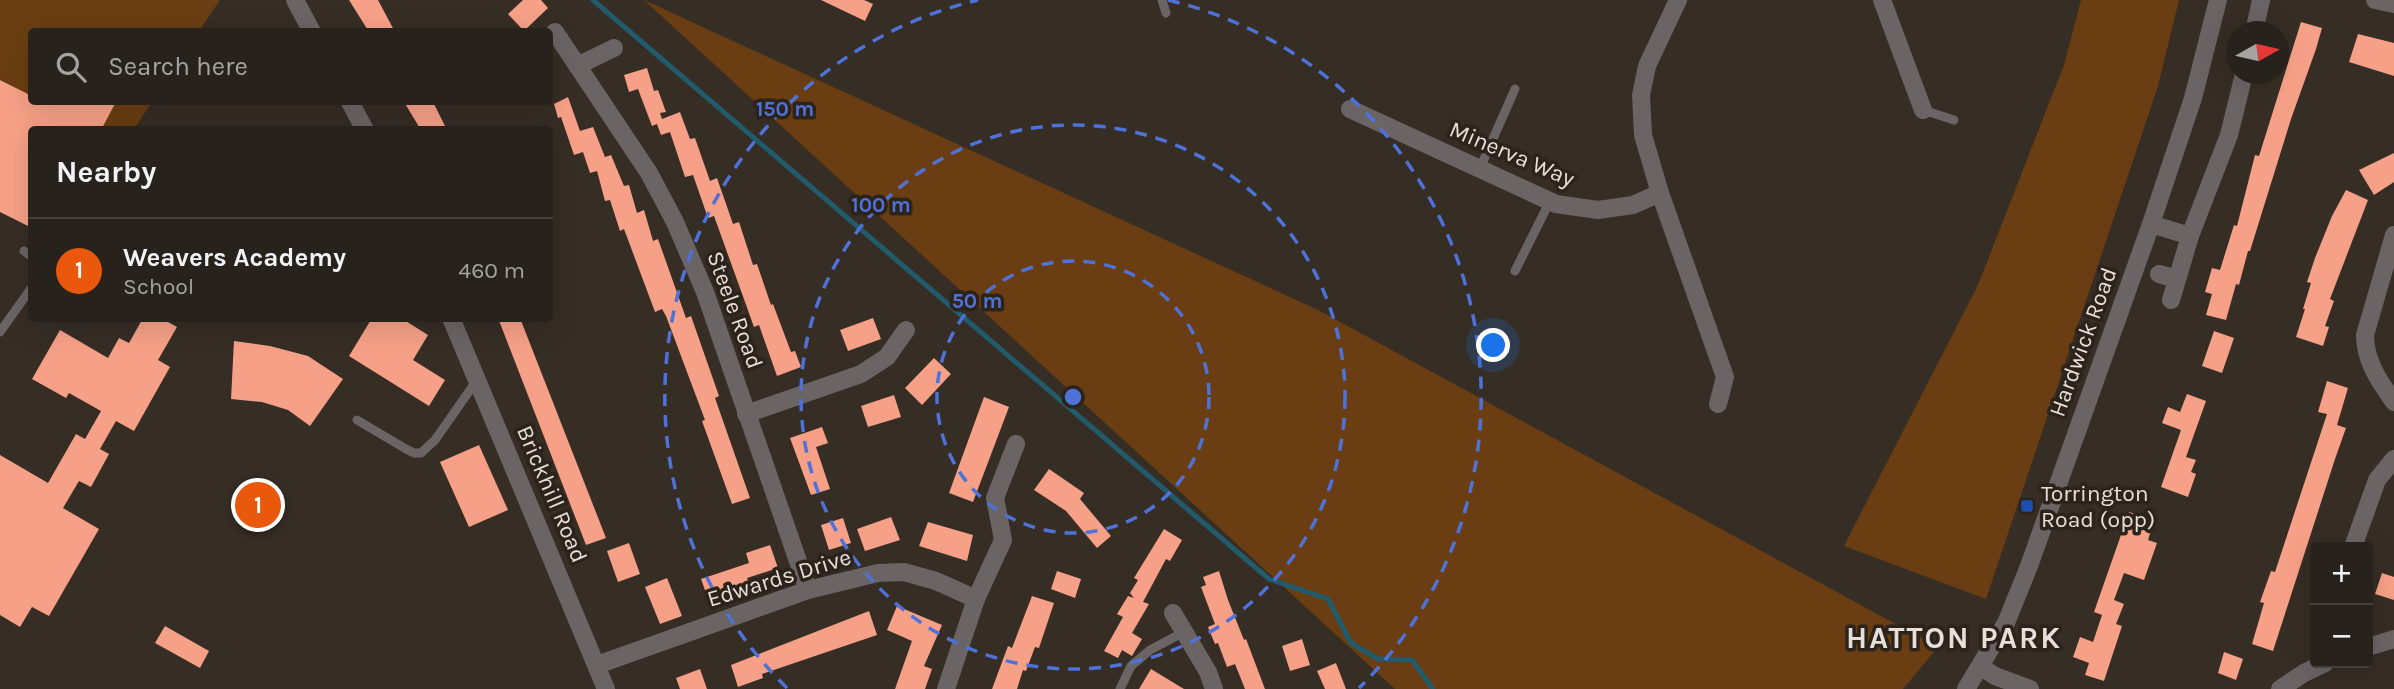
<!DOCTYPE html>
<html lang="en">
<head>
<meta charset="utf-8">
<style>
  body { margin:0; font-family:Karla,sans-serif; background:#342f29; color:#f1f3f6 }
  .controls { position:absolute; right:21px; bottom:21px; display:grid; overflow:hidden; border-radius:7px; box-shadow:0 7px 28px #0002 }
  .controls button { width:63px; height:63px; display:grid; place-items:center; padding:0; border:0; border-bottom:2px solid #443f3b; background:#28221c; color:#f1f3f6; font:35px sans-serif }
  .compass { position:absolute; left:2226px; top:21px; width:63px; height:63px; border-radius:50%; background:#28221c; box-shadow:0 7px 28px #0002; rotate:82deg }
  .you { position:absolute; left:1494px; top:346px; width:24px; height:24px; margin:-18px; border:5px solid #fff; border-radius:50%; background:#1a73e8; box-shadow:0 0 0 10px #1a73e833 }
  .badge { display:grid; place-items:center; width:46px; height:46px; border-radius:50%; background:#ea580c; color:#fff; font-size:23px; font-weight:700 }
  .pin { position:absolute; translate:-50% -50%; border:4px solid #fff; box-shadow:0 2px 7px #0006 }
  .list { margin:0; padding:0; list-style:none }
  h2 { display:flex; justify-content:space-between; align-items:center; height:91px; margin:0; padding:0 28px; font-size:30px }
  h2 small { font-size:23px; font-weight:400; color:#a5a4a3 }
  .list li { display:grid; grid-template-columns:46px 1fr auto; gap:21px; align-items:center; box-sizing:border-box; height:105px; padding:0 28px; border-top:2px solid #443f3b }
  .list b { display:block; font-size:26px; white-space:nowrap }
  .list p { margin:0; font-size:23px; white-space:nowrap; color:#a5a4a3 }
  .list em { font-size:23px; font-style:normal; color:#a5a4a3 }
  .icon { flex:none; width:38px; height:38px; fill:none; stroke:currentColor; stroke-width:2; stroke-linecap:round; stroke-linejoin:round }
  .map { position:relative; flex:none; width:2394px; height:689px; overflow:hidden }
  .search { position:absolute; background:#28221c; box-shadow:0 7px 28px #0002; left:28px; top:28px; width:525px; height:77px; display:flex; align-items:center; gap:18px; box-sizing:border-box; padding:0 24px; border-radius:7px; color:#a5a4a3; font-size:26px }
  .panel { position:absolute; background:#28221c; box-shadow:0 7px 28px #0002; left:28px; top:126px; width:525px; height:196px; border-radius:7px }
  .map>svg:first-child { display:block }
  .green { fill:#6a3e12 }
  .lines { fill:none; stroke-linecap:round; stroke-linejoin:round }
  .stream { stroke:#215b6c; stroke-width:5 }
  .building { fill:#f6a087 }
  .service { stroke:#6b6465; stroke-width:9 }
  .minor { stroke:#6b6465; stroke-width:18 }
  .tertiary { stroke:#6b6465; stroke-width:18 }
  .ring { fill:none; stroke:#4f72d8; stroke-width:3.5; stroke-dasharray:12 9 }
  .transit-dot { fill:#1a4fb4; stroke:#2c231b; stroke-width:2.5 }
  .labels { text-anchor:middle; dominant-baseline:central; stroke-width:7; stroke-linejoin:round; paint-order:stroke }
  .street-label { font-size:23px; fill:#e6dfda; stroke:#2c231b }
  .poi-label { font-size:23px; fill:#e6dfda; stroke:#2c231b; text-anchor:start }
  .district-label { font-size:30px; font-weight:bold; letter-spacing:2px; fill:#e6dfda; stroke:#2c231b }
  .centre { fill:#4f72d8; stroke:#2c231b; stroke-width:3.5 }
  .ring-label { font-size:21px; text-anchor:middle; font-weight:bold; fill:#4f72d8; stroke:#2c231b; stroke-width:7; stroke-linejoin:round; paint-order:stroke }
</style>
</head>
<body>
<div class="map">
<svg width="2394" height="689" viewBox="0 0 2394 689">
  <rect width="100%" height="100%" fill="#362d25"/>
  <g class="green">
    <polygon points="0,0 220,0 199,31 32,32 31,86 27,94 0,79"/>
    <polygon points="644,0 1318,310 1938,647 1903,689 1395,689"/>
    <polygon points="2081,0 2179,0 2158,86 1986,599 1844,546 1978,285 2064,65"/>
    <polygon points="116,102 152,102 134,129 101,130"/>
  </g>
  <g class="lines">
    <polyline class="stream" points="593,0 1269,579 1328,599 1351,643 1378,659 1412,660 1433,689"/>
  </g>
  <g class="building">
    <polygon points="349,0 378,0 395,32 369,32"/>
    <polygon points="523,0 541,0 548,8 524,31 508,14"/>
    <polygon points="821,0 864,0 873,4 865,21"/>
    <polygon points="2301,22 2322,28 2316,49 2291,119 2250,251 2248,251 2239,285 2236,284 2226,320 2206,315 2212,294 2205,292 2212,268 2220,270 2234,225 2237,226 2255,155 2259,156"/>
    <polygon points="2358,34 2394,43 2394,76 2349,62"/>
    <polygon points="647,68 654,91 658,90 666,112 660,113 662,119 680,112 690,139 695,138 710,181 717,178 733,224 739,222 753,265 757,264 771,305 773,304 791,352 795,351 801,367 777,376 759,325 754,327 749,313 714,216 708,218 693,175 685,177 670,132 661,135 657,124 652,126 638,89 629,92 624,75"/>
    <polygon points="0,80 32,96 32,102 116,102 101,130 32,130 32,228 0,212"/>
    <polygon points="568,97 580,131 593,127 605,157 611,155 624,186 629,185 637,213 644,210 653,241 658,239 686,318 691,316 719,396 715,398 750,498 732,504 702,421 705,420 666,316 662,309 655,312 624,229 620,231 610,200 605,201 597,171 590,173 583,152 574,155 561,117 558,118 554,104"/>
    <polygon points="404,102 433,102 447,130 421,130"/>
    <polygon points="2394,153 2394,182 2374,195 2359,170"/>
    <polygon points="2346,190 2368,200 2330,299 2334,301 2325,326 2329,327 2323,346 2296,337 2305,309 2303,309 2311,283 2307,282 2315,258 2332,216"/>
    <polygon points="143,318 161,318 177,327 158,360 170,367 134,431 116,421 100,449 109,454 91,487 79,481 63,508 99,529 49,616 32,607 20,627 0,615 0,455 48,483 76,434 85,439 101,411 69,393 66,398 32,379 60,330 108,358 119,338 129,343"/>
    <polygon points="372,318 401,318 428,335 413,360 445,380 429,406 349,356"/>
    <polygon points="498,318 520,318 606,538 586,545"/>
    <polygon points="873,318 881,339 848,351 840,330"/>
    <polygon points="2214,331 2234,338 2222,373 2202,366"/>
    <polygon points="234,341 270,346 308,356 343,379 310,426 288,410 262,402 231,399"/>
    <polygon points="934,358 951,374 922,405 905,388"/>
    <polygon points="2327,381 2348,388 2337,425 2346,428 2335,459 2273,651 2252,644 2264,603 2260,602 2271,571 2275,572 2327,414 2318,412"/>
    <polygon points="2187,394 2206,401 2186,457 2196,460 2191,472 2196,474 2188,497 2161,487 2181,430 2162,423 2168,407 2180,412"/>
    <polygon points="894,395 901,417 868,427 861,406"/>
    <polygon points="984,397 1009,407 973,502 949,493"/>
    <polygon points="822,427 828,443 816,447 830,489 811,495 790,438"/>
    <polygon points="479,445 508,510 469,527 440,462"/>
    <polygon points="1049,469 1084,493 1080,499 1111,536 1097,548 1066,511 1034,490"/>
    <polygon points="2129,512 2154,520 2148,540 2157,543 2144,580 2124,573 2114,600 2124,604 2116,624 2122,626 2104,681 2085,675 2089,663 2073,657 2080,637 2093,642 2102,615 2094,612"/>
    <polygon points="891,517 900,540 865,551 857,529"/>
    <polygon points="843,518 851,543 829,550 821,525"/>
    <polygon points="928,522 973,535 967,561 919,546"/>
    <polygon points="1164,529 1182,540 1170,561 1166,559 1143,602 1149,604 1132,633 1142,639 1132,656 1122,650 1118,658 1104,651 1123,617 1117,614 1128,596 1134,598 1130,593 1138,580 1134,578"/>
    <polygon points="629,543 640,574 618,582 607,551"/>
    <polygon points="770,545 778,568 747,578 751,590 710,604 701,579 749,563 746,553"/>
    <polygon points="1057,571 1081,579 1075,598 1051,589"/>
    <polygon points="1219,571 1228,600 1244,640 1246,639 1265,689 1245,689 1235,664 1227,667 1218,643 1215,644 1208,627 1215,624 1201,587 1206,585 1203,577"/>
    <polygon points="2382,573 2394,577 2394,600 2375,594"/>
    <polygon points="667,578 682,616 660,624 645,587"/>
    <polygon points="1032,596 1054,603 1039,648 1035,647 1026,671 1023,670 1017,689 992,689 1008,646 1012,648"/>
    <polygon points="897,606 942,625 924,666 932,669 925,689 895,689 912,641 887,630"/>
    <polygon points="869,611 877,635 762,674 763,678 738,687 731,665"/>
    <polygon points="165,626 209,651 200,668 155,643"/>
    <polygon points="1302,639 1310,665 1290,671 1282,646"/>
    <polygon points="2224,652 2243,659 2236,680 2218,673"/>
    <polygon points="1336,663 1346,689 1325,689 1317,671"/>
    <polygon points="700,669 707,689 680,689 676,678"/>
    <polygon points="1151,669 1184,689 1139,689"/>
  </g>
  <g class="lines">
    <g class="service">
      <polyline points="1162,0 1166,13"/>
      <polyline points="1923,110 1954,120"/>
      <polyline points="1480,168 1515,89"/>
      <polyline points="24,251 32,257"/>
      <polyline points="1515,271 1550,201"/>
      <polyline points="0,332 32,287"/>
      <polyline points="357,420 406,449 414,453 421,453 435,440 477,380"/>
      <polyline points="1120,689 1131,666 1150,650 1184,632"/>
    </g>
    <g class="minor">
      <polyline points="1678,0 1647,66 1641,95 1643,135 1660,193 1725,377 1718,404"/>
      <polyline points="1882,0 1923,110"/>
      <polyline points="2375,0 2394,4"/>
      <polyline points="555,32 649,173 675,222 705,292 808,590"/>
      <polyline points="2254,32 2261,0"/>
      <polyline points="577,66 614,48"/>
      <polyline points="1350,109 1556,204 1598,210 1633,205 1660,193"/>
      <polyline points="2151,224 2190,236"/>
      <path d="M2394,235L2365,335C2365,361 2379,381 2394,402"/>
      <polyline points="2159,274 2177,279"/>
      <polyline points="2171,300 2190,236 2229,135 2244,74"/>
      <polyline points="746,414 861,374 887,357 906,330"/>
      <polyline points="2353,547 2377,480 2394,459"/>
      <polyline points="1173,613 1208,672 1214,689"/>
      <polyline points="2368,647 2394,639"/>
      <polyline points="597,665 808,590 878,573 904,572 936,581 976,599"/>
      <polyline points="1981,667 1995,676 2030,689"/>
      <polyline points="946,689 976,599 1003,540 995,498 1016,444"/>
      <polyline points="2280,689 2304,673 2325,663"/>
    </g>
    <g class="tertiary">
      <polyline points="295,0 312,32"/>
      <polyline points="350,102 365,130"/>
      <polyline points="451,318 606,689"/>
      <polyline points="1966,689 2006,623 2029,566 2151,224 2193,98 2218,0"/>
    </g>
  </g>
  <g class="ring">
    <circle cx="1073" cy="397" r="136"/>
    <circle cx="1073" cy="397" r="272"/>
    <path d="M787 688A408 408 0 0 1 978 0M1168 0A408 408 0 0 1 1359 688"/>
  </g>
  <rect class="transit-dot" x="2020" y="499" width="14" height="14" rx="3.5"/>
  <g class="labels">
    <g class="street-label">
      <text transform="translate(1512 154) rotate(23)">Minerva Way</text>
      <text transform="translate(735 310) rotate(70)">Steele Road</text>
      <text transform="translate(2083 342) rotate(-70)">Hardwick Road</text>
      <text transform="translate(552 494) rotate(67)">Brickhill Road</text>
      <text transform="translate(779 578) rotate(-17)">Edwards Drive</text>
    </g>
    <g class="poi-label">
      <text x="2041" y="493">Torrington<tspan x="2041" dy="26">Road (opp)</tspan></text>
    </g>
    <g class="district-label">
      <text x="1954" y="638">HATTON PARK</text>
    </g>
  </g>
  <circle cx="1073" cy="397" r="10" class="centre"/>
  <g class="ring-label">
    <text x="785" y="116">150 m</text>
    <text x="881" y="212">100 m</text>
    <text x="977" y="308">50 m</text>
  </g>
</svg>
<div class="controls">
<button>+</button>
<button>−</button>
</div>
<svg class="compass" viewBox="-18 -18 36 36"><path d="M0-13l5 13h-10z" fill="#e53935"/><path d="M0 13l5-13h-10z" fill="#a5a4a3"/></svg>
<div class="you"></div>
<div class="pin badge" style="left:258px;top:505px">1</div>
<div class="search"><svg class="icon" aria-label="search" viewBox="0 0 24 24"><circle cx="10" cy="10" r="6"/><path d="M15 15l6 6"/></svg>Search here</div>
<section class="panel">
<h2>Nearby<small></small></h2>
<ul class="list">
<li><span class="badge">1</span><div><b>Weavers Academy</b><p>School</p></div><em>460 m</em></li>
</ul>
</section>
</div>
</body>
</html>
